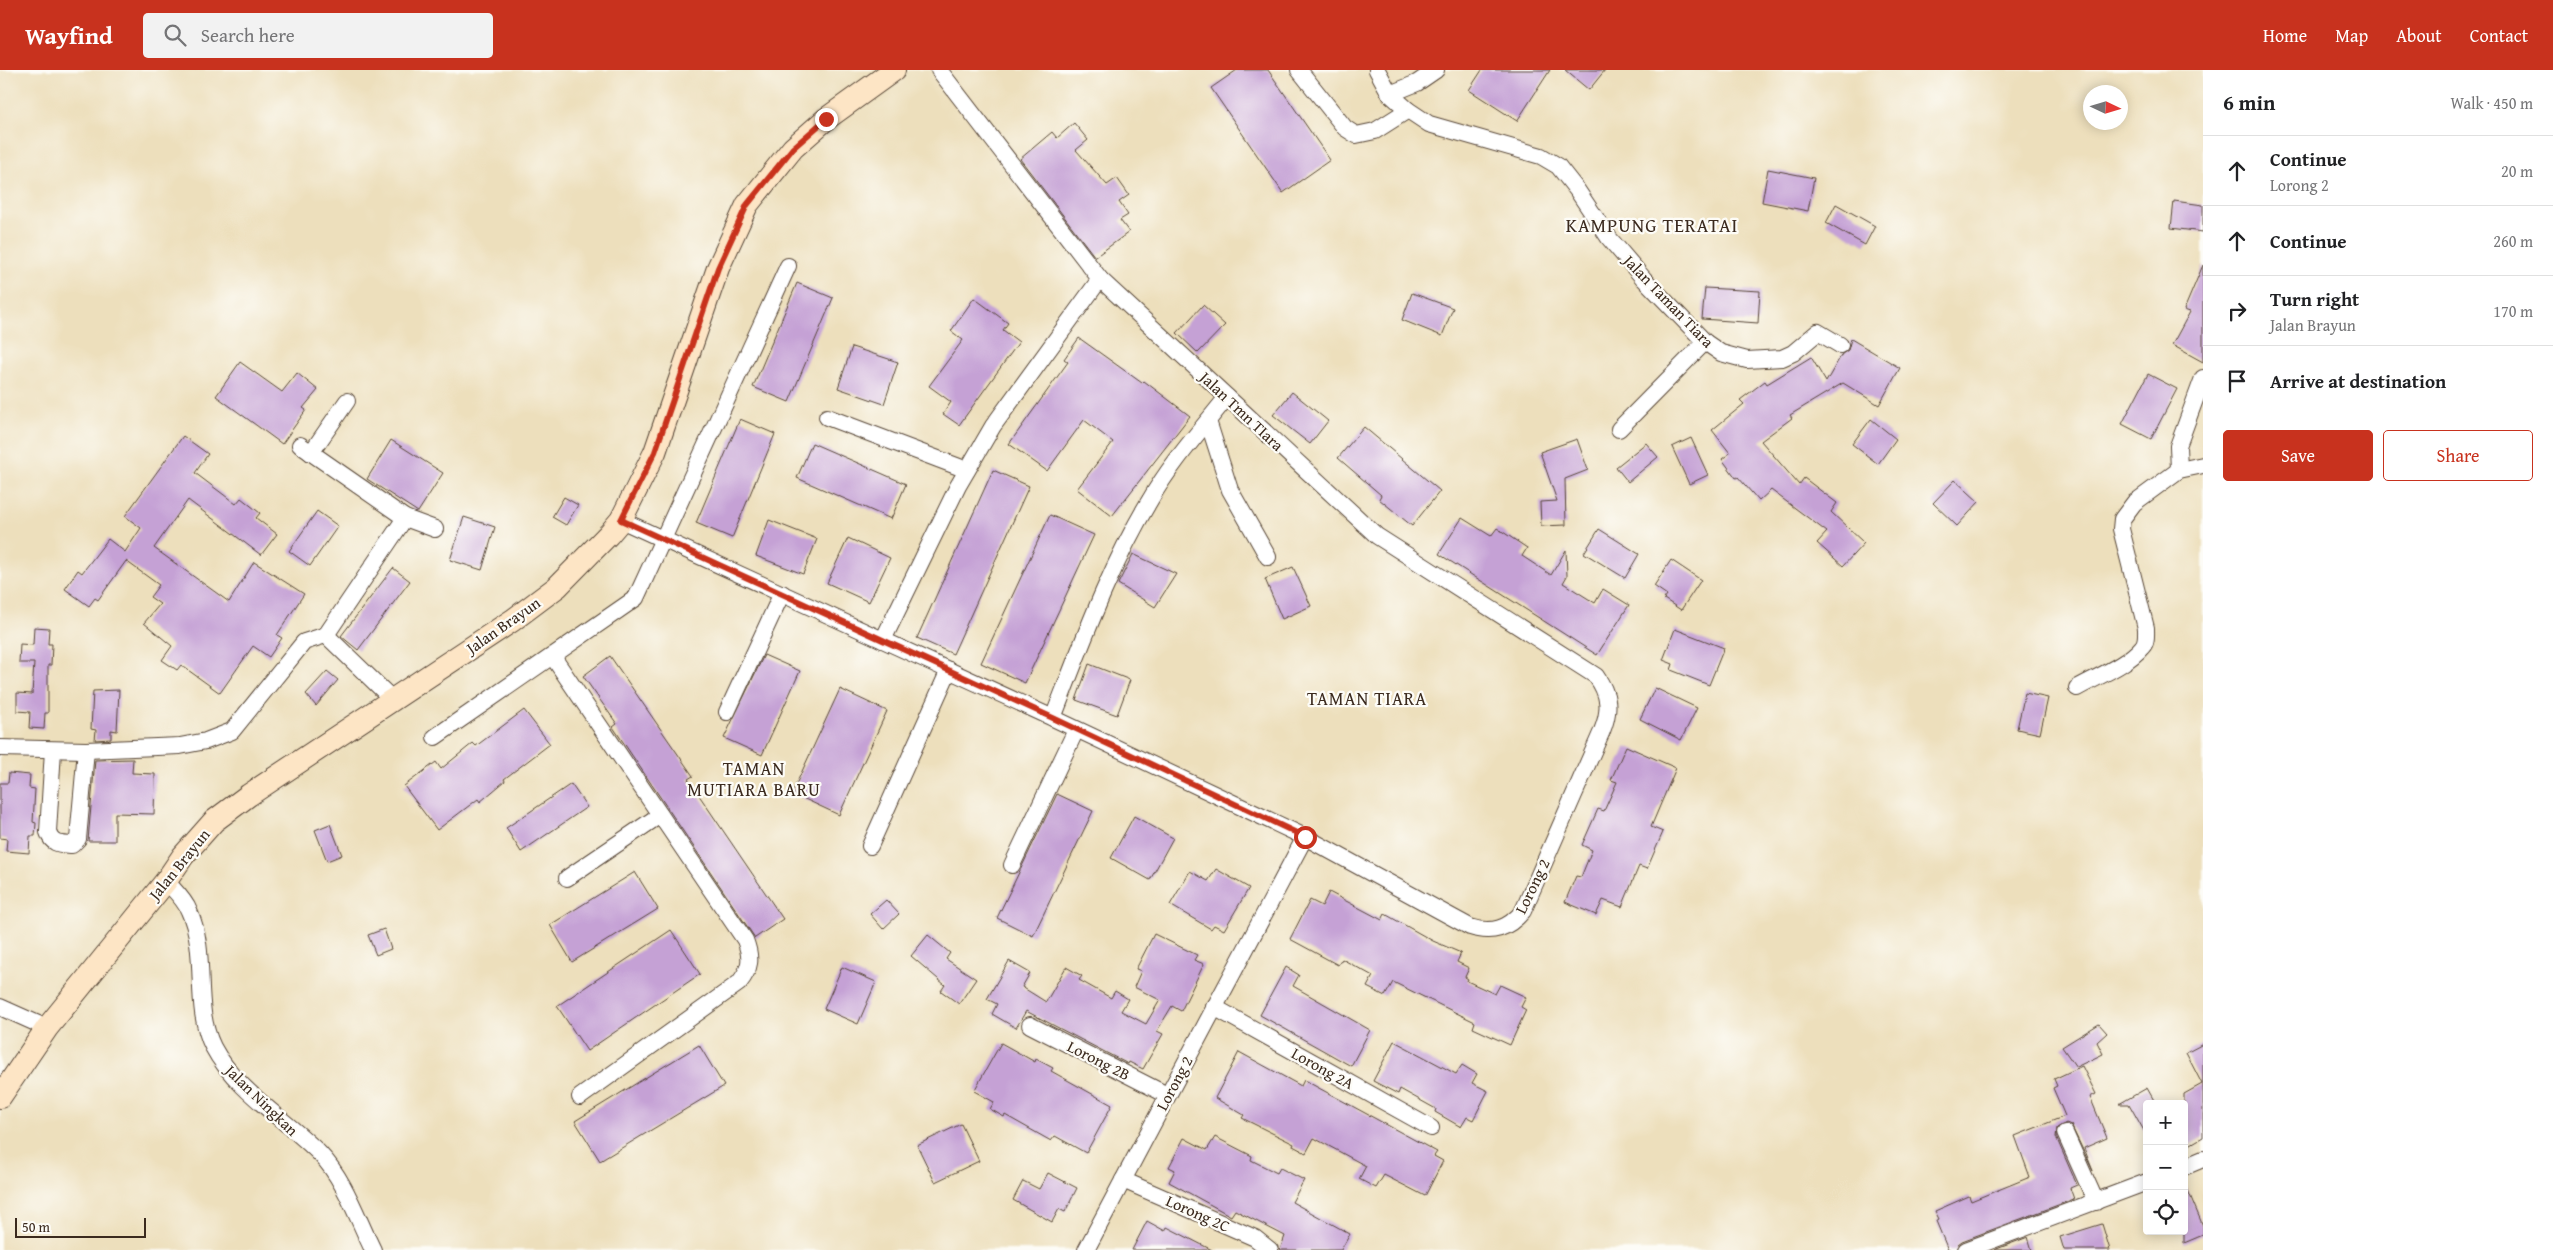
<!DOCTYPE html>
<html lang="en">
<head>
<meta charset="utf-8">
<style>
  body { margin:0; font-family:"Gentium Book Plus",serif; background:#f2f2f2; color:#202124 }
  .controls { position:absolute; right:15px; bottom:15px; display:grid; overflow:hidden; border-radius:5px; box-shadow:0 2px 12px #0003 }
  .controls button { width:45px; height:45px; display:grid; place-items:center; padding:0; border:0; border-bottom:1px solid #e0e0e0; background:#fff; color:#202124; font:25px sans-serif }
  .compass { position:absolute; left:2083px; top:15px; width:45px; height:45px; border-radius:50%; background:#fff; box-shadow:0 2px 12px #0003; rotate:94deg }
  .scale { position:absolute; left:15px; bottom:12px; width:131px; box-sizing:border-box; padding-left:5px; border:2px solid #3b2a1e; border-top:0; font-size:14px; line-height:18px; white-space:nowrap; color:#3b2a1e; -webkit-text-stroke:4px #fdfcf7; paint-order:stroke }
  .stop { position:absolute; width:15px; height:15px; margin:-11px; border:4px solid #c8321e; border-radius:50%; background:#fff }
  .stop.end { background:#c8321e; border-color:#fff; box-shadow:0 1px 5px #0008 }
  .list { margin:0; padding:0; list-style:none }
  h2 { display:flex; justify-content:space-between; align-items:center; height:65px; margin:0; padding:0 20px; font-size:21px }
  h2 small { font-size:16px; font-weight:400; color:#757577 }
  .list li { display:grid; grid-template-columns:32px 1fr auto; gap:15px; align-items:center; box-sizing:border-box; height:70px; padding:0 20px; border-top:1px solid #e0e0e0 }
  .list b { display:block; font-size:19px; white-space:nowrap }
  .list p { margin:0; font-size:16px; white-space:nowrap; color:#757577 }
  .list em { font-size:16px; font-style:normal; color:#757577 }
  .actions { display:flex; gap:10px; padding:15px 20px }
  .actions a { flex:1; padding:11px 0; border:1px solid #c8321e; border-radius:5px; text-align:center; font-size:18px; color:#c8321e }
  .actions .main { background:#c8321e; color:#fff }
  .icon { flex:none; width:28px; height:28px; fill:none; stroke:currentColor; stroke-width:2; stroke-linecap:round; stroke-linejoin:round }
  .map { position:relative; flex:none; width:2203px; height:1180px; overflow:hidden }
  header { display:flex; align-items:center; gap:30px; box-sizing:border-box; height:70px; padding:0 25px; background:#c8321e; color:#fff }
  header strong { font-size:24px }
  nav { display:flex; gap:28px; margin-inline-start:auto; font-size:18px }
  .search { width:350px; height:45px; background:#f2f2f2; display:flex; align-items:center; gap:12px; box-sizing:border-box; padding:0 18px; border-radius:5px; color:#757577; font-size:19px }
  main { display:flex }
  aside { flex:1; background:#fff }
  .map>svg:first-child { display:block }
  .building { fill:#c5a1d5 }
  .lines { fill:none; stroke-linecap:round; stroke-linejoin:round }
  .minor-casing { stroke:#564536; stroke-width:18 }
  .secondary-casing { stroke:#564536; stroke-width:24 }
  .minor { stroke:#fff; stroke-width:16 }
  .secondary { stroke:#fde5c5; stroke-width:22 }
  .route { stroke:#c8321e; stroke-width:6 }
  .labels { text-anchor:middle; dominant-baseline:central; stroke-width:4.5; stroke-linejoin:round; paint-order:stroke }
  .street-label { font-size:16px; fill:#3b2a1e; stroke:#fdfcf7 }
  .neighbourhood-label { font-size:18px; letter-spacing:1px; fill:#3b2a1e; stroke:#fdfcf7 }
  .quarter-label { font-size:19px; letter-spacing:1px; fill:#3b2a1e; stroke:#fdfcf7 }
</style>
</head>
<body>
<header>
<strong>Wayfind</strong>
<div class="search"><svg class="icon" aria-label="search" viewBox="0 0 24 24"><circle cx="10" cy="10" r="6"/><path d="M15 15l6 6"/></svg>Search here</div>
<nav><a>Home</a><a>Map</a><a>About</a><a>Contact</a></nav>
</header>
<main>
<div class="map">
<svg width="2203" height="1180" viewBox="0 0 2203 1180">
  <rect width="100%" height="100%" fill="#fdfcf7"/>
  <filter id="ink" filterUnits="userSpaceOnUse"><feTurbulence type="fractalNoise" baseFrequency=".02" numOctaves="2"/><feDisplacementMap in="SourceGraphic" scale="10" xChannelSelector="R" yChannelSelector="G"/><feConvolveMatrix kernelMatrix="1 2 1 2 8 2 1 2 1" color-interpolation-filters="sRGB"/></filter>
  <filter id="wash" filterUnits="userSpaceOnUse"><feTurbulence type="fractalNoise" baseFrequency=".0096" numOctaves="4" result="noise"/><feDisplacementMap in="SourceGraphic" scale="20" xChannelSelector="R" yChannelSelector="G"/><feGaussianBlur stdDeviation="1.12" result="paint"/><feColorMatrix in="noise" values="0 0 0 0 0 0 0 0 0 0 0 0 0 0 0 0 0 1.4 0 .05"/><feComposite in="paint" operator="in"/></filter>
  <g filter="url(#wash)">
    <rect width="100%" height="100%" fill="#eddfbc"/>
    <g id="blocks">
      <g class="building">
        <polygon points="1237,0 1268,0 1330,90 1283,123 1211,18"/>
        <polygon points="1482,0 1550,0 1517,51 1469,20"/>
        <polygon points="1565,0 1605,0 1589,20"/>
        <polygon points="1074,53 1088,70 1076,80 1107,115 1117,108 1129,125 1119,132 1128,145 1120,150 1129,162 1095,187 1020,89 1052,62 1057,68"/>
        <polygon points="1768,99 1814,108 1808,141 1762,132"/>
        <polygon points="2174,131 2203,135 2203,162 2171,158"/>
        <polygon points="1836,134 1875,156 1865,175 1826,153"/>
        <polygon points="2203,195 2203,292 2172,275 2190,242 2184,240"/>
        <polygon points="797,213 833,228 789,332 753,317"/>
        <polygon points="1705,218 1760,221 1758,253 1702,249"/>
        <polygon points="1412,223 1453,238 1442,266 1402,250"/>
        <polygon points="974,228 1008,253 1003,260 1019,272 959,355 943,344 951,332 929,316 963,270 951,261"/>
        <polygon points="1203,235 1225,255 1198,283 1177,263"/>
        <polygon points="1079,268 1142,313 1144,311 1190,346 1112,446 1077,419 1113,372 1084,350 1047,401 1009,374 1068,292 1064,289"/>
        <polygon points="1851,269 1900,298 1879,335 1843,313 1790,345 1792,348 1761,371 1799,415 1804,408 1837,433 1831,442 1864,473 1843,496 1817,473 1827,462 1771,420 1759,431 1738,407 1736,408 1722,389 1730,383 1712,360 1744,334 1740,330 1765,311 1767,314 1811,287 1826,312 1842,284 1848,280"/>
        <polygon points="852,277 898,292 884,334 838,318"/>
        <polygon points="240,292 282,322 297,303 318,320 303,338 306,340 282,374 216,326"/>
        <polygon points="2148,304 2177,319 2151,369 2122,354"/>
        <polygon points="1292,322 1328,351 1310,374 1273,345"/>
        <polygon points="740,349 775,364 732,468 696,453"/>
        <polygon points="1871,349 1896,369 1878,394 1852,374"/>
        <polygon points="1364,357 1440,421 1412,456 1379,429 1381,425 1338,388"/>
        <polygon points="183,366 208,384 195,403 236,434 241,428 260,443 256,448 277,464 261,485 188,430 154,478 229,532 254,492 304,524 277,565 282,568 269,587 253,576 220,623 181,595 177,600 162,590 172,576 144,553 160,534 150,527 159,515 126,491 98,530 95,528 89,536 65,519 78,500 82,503 108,469 125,482 141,458 125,446"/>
        <polygon points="1691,368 1708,405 1689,414 1672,377"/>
        <polygon points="1577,369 1588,400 1565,409 1566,455 1541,456 1540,432 1557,431 1540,382"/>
        <polygon points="391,370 443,403 418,442 367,409"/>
        <polygon points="812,373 906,414 891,449 797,408"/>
        <polygon points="1646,373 1658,387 1628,412 1616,397"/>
        <polygon points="993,400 1029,416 953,584 917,568"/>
        <polygon points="1955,410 1979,432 1957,456 1933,433"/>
        <polygon points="564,427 578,435 566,455 552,447"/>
        <polygon points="317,441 338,456 310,496 289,481"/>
        <polygon points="1050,445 1094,465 1025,613 981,593"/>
        <polygon points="464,447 495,457 482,500 450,490"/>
        <polygon points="1462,448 1491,466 1497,458 1527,478 1522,486 1551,505 1566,480 1567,506 1563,513 1595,533 1603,519 1629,535 1597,585 1439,484"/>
        <polygon points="769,450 817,469 803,504 756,486"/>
        <polygon points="1599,459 1639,484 1625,508 1584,483"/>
        <polygon points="848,468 890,488 869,532 827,513"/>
        <polygon points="1133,484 1176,504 1155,537 1118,514"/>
        <polygon points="1671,490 1701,510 1681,540 1664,529 1667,525 1654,516"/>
        <polygon points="1293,497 1311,536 1282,549 1265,509"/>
        <polygon points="393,498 410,511 358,580 341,566"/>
        <polygon points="34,557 49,558 48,574 52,574 51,595 48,595 48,643 45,643 44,659 29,658 30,642 17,641 17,623 32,624 34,593 19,593 20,574 33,575"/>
        <polygon points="1675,559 1724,578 1709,615 1671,600 1673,594 1663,590"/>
        <polygon points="764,585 800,601 762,685 724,668"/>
        <polygon points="610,586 693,706 688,709 783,849 755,868 613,657 617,654 583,606"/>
        <polygon points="1089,594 1130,610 1117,645 1076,630"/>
        <polygon points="327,601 338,610 316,636 306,624"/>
        <polygon points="1655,618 1697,638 1681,670 1640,649"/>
        <polygon points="840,619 887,641 839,745 792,723"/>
        <polygon points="119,620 117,661 111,660 111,669 95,670 96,660 91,659 93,621"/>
        <polygon points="2025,623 2048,628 2040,664 2017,659"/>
        <polygon points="524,640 550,674 504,709 505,711 480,732 478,729 437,760 404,716 436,692 441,699 473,673 476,676"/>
        <polygon points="1626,676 1676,698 1651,757 1663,762 1647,799 1639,796 1622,837 1603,830 1596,845 1565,832 1576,806 1581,807 1592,780 1582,775 1598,739 1604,741 1617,712 1611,710"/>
        <polygon points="133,689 132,703 155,704 154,744 115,743 115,771 88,771 95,690"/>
        <polygon points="9,703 30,705 29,718 35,719 33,752 36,753 35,766 30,766 29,783 6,781 7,769 0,768 0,713 8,713"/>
        <polygon points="571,714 587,737 521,782 506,758"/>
        <polygon points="1057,724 1093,741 1033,866 997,848"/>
        <polygon points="1134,746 1173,768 1150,810 1111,788"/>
        <polygon points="330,754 342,785 327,791 315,760"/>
        <polygon points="1216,799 1249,818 1224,860 1214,855 1211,859 1170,835 1190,801 1208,811"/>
        <polygon points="635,802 658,839 572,892 550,855"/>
        <polygon points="1329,822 1382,850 1385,844 1433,871 1461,883 1457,892 1469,898 1465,907 1468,909 1467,911 1495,924 1500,915 1526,927 1521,937 1526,940 1510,975 1473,958 1475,952 1393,912 1385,926 1367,917 1373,906 1342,889 1338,895 1290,869 1310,830 1322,836"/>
        <polygon points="886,830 899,844 883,859 870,844"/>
        <polygon points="384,859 391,879 376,885 368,865"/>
        <polygon points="671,860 700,904 587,981 557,936"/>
        <polygon points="1154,864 1197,885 1194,890 1204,894 1181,941 1172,936 1157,961 1163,964 1143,999 1129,992 1128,994 1026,941 1016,958 992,944 997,934 987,929 1009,891 1030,903 1022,917 1046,932 1066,897 1082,906 1079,910 1111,928 1115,921 1128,929 1121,941 1146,954 1160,930 1134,917 1141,901 1136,899"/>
        <polygon points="928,865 950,883 946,889 976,909 959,934 941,921 945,915 911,886"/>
        <polygon points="842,897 876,912 858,954 824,939"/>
        <polygon points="1286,897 1299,905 1293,916 1370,960 1351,996 1260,945"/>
        <polygon points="2099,954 2107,963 2097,972 2103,984 2076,997 2062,977"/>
        <polygon points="1394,971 1456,1004 1462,995 1477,1004 1472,1013 1488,1021 1473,1050 1467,1047 1461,1057 1435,1042 1436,1039 1400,1019 1398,1024 1373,1011"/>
        <polygon points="1001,973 1035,992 1036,989 1053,998 1051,1001 1112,1035 1086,1083 1055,1066 1051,1071 1005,1045 1004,1047 990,1039 994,1032 974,1021"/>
        <polygon points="2203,974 2203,1067 2184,1078 2184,1024 2202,1014 2186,983"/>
        <polygon points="699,975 724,1016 600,1091 575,1051"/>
        <polygon points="1239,982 1301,1016 1304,1010 1437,1082 1434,1086 1443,1091 1425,1126 1384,1105 1376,1118 1359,1109 1366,1096 1314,1068 1306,1083 1293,1076 1294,1074 1242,1048 1244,1045 1215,1028"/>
        <polygon points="2082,996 2096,1024 2090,1027 2107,1068 2084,1078 2093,1101 2071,1055 2066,1053 2057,1058 2056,1067 2077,1115 2070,1118 2074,1129 1962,1171 1958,1174 1956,1180 1948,1180 1936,1151 1939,1149 1935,1141 1969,1126 1971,1131 2030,1107 2015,1066 2065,1046 2053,1018 2057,1016 2054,1009"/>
        <polygon points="2147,1018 2156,1034 2147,1034 2147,1066 2129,1034 2119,1034"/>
        <polygon points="961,1054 979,1091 935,1112 917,1075"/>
        <polygon points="1215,1067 1252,1086 1251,1090 1277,1103 1280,1098 1304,1110 1292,1132 1350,1164 1341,1180 1280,1180 1285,1166 1235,1140 1231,1146 1169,1112 1175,1100 1169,1097 1184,1068 1207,1080"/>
        <polygon points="1048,1103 1077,1118 1065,1142 1059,1139 1052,1152 1013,1130 1023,1111 1039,1119"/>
        <polygon points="2184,1111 2203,1156 2203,1165 2184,1173"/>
        <polygon points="1147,1151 1165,1161 1167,1157 1212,1180 1132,1180"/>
        <polygon points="2102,1154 2110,1180 2064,1180 2060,1167"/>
        <polygon points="2028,1167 2032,1180 1994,1180"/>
      </g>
    </g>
  </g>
  <g filter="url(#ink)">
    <use href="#blocks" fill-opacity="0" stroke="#564536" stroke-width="1"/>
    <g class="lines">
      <defs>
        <g id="minor">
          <path d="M939,0L1100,209L1377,466L1596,606C1609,624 1611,639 1602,661L1523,841C1508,859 1492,864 1470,857L1305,767L1086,1180"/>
          <polyline points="1299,0 1345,58 1356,65 1375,61 1408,40"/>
          <polyline points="1377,0 1390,24 1408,40 1429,54 1541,86 1558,96 1577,120 1609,168 1644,209 1705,272 1721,283 1747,290 1782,288 1793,283 1818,262 1840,275"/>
          <polyline points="1390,24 1417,13 1436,0"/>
          <polyline points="827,347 967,400"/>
          <polyline points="1208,351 1230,420 1268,487"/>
          <polyline points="1619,359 1705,272"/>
          <polyline points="300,375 405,448 435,459"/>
          <polyline points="311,383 347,331"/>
          <polyline points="2179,400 2178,376 2203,308"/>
          <polyline points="621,450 1053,648 1305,767"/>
          <polyline points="326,565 405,448"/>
          <polyline points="883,570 958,416 993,356 1100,209"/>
          <path d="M553,587L745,870C752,888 751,898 739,913L580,1027"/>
          <path d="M2077,618C2098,606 2127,595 2142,577C2147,572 2146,565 2146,558L2121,459L2122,449L2134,433L2179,400L2203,395"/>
          <polyline points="727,642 782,523"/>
          <path d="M1053,648C1082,574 1109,498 1150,430C1171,393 1201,360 1227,327"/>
          <polyline points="435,667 636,528 788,196"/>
          <polyline points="0,678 86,680 180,676 206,671 232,661 304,572 326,565 393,630"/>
          <path d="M53,680L48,762C52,775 60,774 72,775L78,769L86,680"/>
          <polyline points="870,776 949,600"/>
          <polyline points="1012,795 1076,660"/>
          <polyline points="567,808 660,745"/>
          <path d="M166,811C174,820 185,830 189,841C209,884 192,935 213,977C236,1021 287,1050 320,1084C345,1110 357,1148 373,1180"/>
          <polyline points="0,937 47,958"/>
          <polyline points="1214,937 1431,1058"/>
          <polyline points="1030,955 1167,1025"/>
          <polyline points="2065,1063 2096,1132"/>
          <polyline points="2184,1097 2203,1089"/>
          <polyline points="1123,1110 1255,1168 1270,1180"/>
          <polyline points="1966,1180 2147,1112"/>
        </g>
        <polyline id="secondary" points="0,1027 47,958 166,811 183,786 214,751 249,725 513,550 557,517 609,464 621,450 655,382 718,198 747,135 793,78 826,49 894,0"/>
      </defs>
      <use href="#minor" class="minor-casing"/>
      <use href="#secondary" class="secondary-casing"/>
      <use href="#minor" class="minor"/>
      <use href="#secondary" class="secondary"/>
    </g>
  </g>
  <g class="lines" filter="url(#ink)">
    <polyline class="route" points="826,49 793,78 747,135 718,198 655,382 621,450 1053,648 1305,767"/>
  </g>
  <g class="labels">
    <g class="street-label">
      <text transform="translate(1669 231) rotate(46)">Jalan Taman Tiara</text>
      <text transform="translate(1242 341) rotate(43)">Jalan Tmn TIara</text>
      <text transform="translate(503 555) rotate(-35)">Jalan Brayun</text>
      <text transform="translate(179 794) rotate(-51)">Jalan Brayun</text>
      <text transform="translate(1532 816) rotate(-64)">Lorong 2</text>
      <text transform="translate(1099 990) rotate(27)">Lorong 2B</text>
      <text transform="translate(1323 998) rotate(29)">Lorong 2A</text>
      <text transform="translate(1174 1013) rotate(-62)">Lorong 2</text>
      <text transform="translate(262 1030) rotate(44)">Jalan Ningkan</text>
      <text transform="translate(1198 1143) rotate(24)">Lorong 2C</text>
    </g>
    <g class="neighbourhood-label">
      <text x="1367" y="628">TAMAN TIARA</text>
      <text x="754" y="698">TAMAN<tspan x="754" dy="21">MUTIARA BARU</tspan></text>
    </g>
    <g class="quarter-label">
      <text x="1652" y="155">KAMPUNG TERATAI</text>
    </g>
  </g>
</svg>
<div class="controls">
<button>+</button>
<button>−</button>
<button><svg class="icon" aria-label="locate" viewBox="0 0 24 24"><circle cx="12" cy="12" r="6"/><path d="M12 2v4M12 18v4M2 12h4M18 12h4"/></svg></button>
</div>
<svg class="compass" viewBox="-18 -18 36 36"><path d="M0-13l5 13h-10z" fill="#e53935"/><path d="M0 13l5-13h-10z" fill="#757577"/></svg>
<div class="scale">50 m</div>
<div class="stop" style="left:1305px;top:767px"></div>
<div class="stop end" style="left:826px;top:49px"></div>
</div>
<aside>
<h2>6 min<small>Walk · 450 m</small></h2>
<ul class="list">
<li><svg class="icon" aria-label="ahead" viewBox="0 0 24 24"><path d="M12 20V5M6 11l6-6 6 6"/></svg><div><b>Continue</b><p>Lorong 2</p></div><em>20 m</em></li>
<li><svg class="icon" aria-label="ahead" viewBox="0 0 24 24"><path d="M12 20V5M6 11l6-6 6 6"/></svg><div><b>Continue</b></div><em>260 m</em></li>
<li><svg class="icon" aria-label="right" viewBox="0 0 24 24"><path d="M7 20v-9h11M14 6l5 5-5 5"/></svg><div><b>Turn right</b><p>Jalan Brayun</p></div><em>170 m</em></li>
<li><svg class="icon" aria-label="arrive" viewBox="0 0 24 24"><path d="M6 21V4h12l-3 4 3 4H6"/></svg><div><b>Arrive at destination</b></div></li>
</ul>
<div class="actions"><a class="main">Save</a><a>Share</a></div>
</aside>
</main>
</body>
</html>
